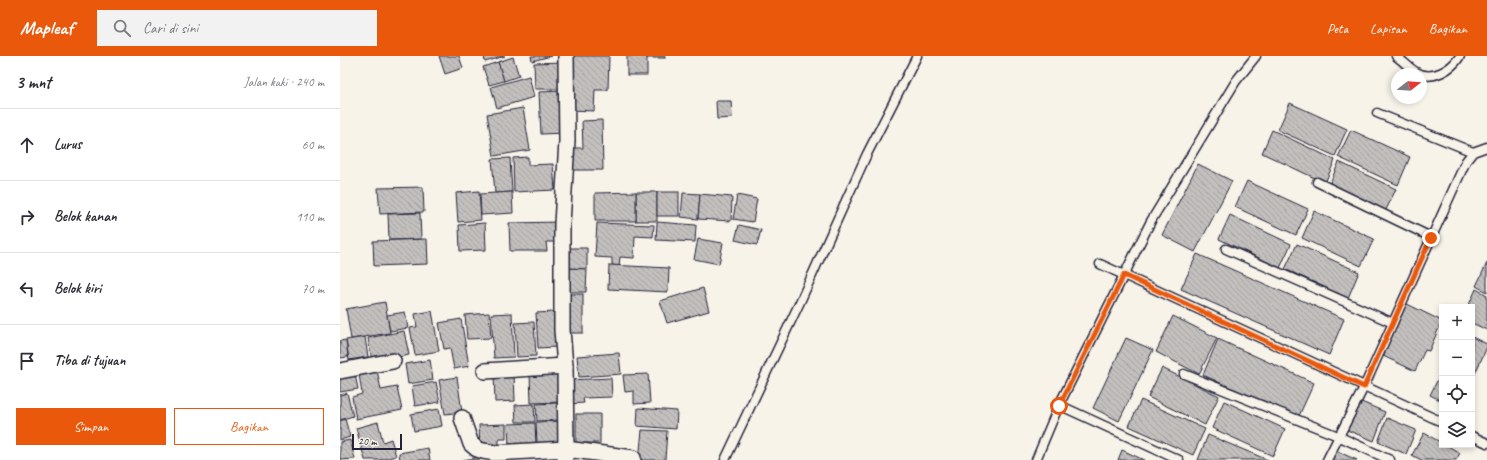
<!DOCTYPE html>
<html lang="id">
<head>
<meta charset="utf-8">
<style>
  body { margin:0; font-family:Caveat,sans-serif; background:#f2f2f3; color:#2b2b33 }
  .controls { position:absolute; right:12px; bottom:12px; display:grid; overflow:hidden; border-radius:0px; box-shadow:0 2px 6px #0003 }
  .controls button { width:36px; height:36px; display:grid; place-items:center; padding:0; border:0; border-bottom:1px solid #e1e1e2; background:#fff; color:#2b2b33; font:20px sans-serif }
  .compass { position:absolute; left:1051px; top:12px; width:36px; height:36px; border-radius:50%; background:#fff; box-shadow:0 2px 6px #0003; rotate:73deg }
  .scale { position:absolute; left:12px; bottom:10px; width:50px; box-sizing:border-box; padding-left:4px; border:2px solid #22223b; border-top:0; font-size:11px; line-height:14px; white-space:nowrap; color:#22223b; -webkit-text-stroke:3px #f7f3e8; paint-order:stroke }
  .stop { position:absolute; width:12px; height:12px; margin:-9px; border:3px solid #ea580c; border-radius:50%; background:#fff }
  .stop.end { background:#ea580c; border-color:#fff; box-shadow:0 1px 4px #0008 }
  .list { margin:0; padding:0; list-style:none }
  h2 { display:flex; justify-content:space-between; align-items:center; height:52px; margin:0; padding:0 16px; font-size:17px }
  h2 small { font-size:13px; font-weight:400; color:#7c7c81 }
  .list li { display:grid; grid-template-columns:26px 1fr auto; gap:12px; align-items:center; box-sizing:border-box; height:72px; padding:0 16px; border-top:1px solid #e1e1e2 }
  .list b { display:block; font-size:15px; white-space:nowrap }
  .list em { font-size:13px; font-style:normal; color:#7c7c81 }
  .actions { display:flex; gap:8px; padding:12px 16px }
  .actions a { flex:1; padding:9px 0; border:1px solid #ea580c; border-radius:0px; text-align:center; font-size:14px; color:#ea580c }
  .actions .main { background:#ea580c; color:#fff }
  .icon { flex:none; width:22px; height:22px; fill:none; stroke:currentColor; stroke-width:2; stroke-linecap:round; stroke-linejoin:round }
  .map { position:relative; flex:none; width:1147px; height:404px; overflow:hidden }
  header { display:flex; align-items:center; gap:24px; box-sizing:border-box; height:56px; padding:0 20px; background:#ea580c; color:#fff }
  header strong { font-size:19px }
  nav { display:flex; gap:22px; margin-inline-start:auto; font-size:14px }
  .search { width:280px; height:36px; background:#f2f2f3; display:flex; align-items:center; gap:10px; box-sizing:border-box; padding:0 14px; border-radius:0px; color:#7c7c81; font-size:15px }
  main { display:flex }
  aside { flex:1; background:#fff }
  .map>svg:first-child { display:block }
  .building { fill:url(#building-back-hatch); stroke:#22223b }
  .lines { fill:none; stroke-linecap:round; stroke-linejoin:round }
  .service-casing { stroke:#22223b; stroke-width:11 }
  .minor-casing { stroke:#22223b; stroke-width:18 }
  .service { stroke:#f7f3e8; stroke-width:8 }
  .minor { stroke:#f7f3e8; stroke-width:15 }
  .route { stroke:#ea580c; stroke-width:5 }
</style>
</head>
<body>
<header>
<strong>Mapleaf</strong>
<div class="search"><svg class="icon" aria-label="search" viewBox="0 0 24 24"><circle cx="10" cy="10" r="6"/><path d="M15 15l6 6"/></svg>Cari di sini</div>
<nav><a>Peta</a><a>Lapisan</a><a>Bagikan</a></nav>
</header>
<main>
<aside>
<h2>3 mnt<small>Jalan kaki · 240 m</small></h2>
<ul class="list">
<li><svg class="icon" aria-label="ahead" viewBox="0 0 24 24"><path d="M12 20V5M6 11l6-6 6 6"/></svg><div><b>Lurus</b></div><em>60 m</em></li>
<li><svg class="icon" aria-label="right" viewBox="0 0 24 24"><path d="M7 20v-9h11M14 6l5 5-5 5"/></svg><div><b>Belok kanan</b></div><em>110 m</em></li>
<li><svg class="icon" aria-label="left" viewBox="0 0 24 24"><path d="M17 20v-9H6M10 6l-5 5 5 5"/></svg><div><b>Belok kiri</b></div><em>70 m</em></li>
<li><svg class="icon" aria-label="arrive" viewBox="0 0 24 24"><path d="M6 21V4h12l-3 4 3 4H6"/></svg><div><b>Tiba di tujuan</b></div></li>
</ul>
<div class="actions"><a class="main">Simpan</a><a>Bagikan</a></div>
</aside>
<div class="map">
<svg width="1147" height="404" viewBox="0 0 1147 404">
  <defs>
    <pattern id="building-back-hatch" width="6" height="6" patternUnits="userSpaceOnUse"><rect width="6" height="6" fill="#c2bfbd"/><path d="M-1 5l2 2M0 0l6 6M5-1l2 2" fill="none" stroke="#a6a4a3"/></pattern>
  </defs>
  <rect width="100%" height="100%" fill="#f7f3e8"/>
  <filter id="ink" filterUnits="userSpaceOnUse"><feTurbulence type="fractalNoise" baseFrequency=".025" numOctaves="2"/><feDisplacementMap in="SourceGraphic" scale="8" xChannelSelector="R" yChannelSelector="G"/><feConvolveMatrix kernelMatrix="1 2 1 2 8 2 1 2 1" color-interpolation-filters="sRGB"/></filter>
  <g filter="url(#ink)">
    <g class="building">
      <polygon points="99,0 119,0 123,12 105,18"/>
      <polygon points="144,0 165,0 145,6"/>
      <polygon points="191,0 211,0 192,5"/>
      <polygon points="231,0 269,0 268,34 255,34 254,55 230,54"/>
      <rect x="287" y="0" width="20" height="19"/>
      <rect x="307" y="0" width="18" height="2"/>
      <polygon points="173,1 179,20 164,25 158,6"/>
      <polygon points="158,6 164,25 149,29 143,11"/>
      <polygon points="224,6 225,33 195,33 194,7"/>
      <polygon points="189,20 194,41 157,52 151,31"/>
      <polygon points="223,35 225,77 201,78 199,36"/>
      <polygon points="376,45 391,45 392,62 377,63"/>
      <polygon points="950,47 1007,73 995,100 938,74"/>
      <polygon points="183,52 190,94 154,100 147,58"/>
      <polygon points="262,64 263,114 229,114 228,92 243,92 242,65"/>
      <polygon points="932,74 995,104 985,127 922,97"/>
      <polygon points="1011,74 1070,101 1058,129 998,101"/>
      <polygon points="188,101 188,109 213,108 215,134 174,136 173,102"/>
      <polygon points="170,102 172,136 155,137 152,103"/>
      <polygon points="999,106 1056,133 1045,156 989,129"/>
      <polygon points="858,108 892,125 855,196 822,179"/>
      <polygon points="907,125 968,153 956,179 895,151"/>
      <polygon points="83,131 84,156 40,158 38,132"/>
      <polygon points="139,135 141,164 118,166 116,137"/>
      <polygon points="172,136 173,157 141,159 140,138"/>
      <rect x="296" y="136" width="21" height="29"/>
      <polygon points="296,136 296,165 255,165 255,137"/>
      <rect x="317" y="136" width="22" height="24"/>
      <polygon points="343,137 360,138 358,163 341,161"/>
      <polygon points="360,138 392,141 391,165 358,163"/>
      <polygon points="397,139 417,143 413,166 393,163"/>
      <polygon points="974,155 1034,183 1021,210 962,182"/>
      <polygon points="80,157 81,183 49,184 48,158"/>
      <polygon points="890,159 951,188 940,212 879,183"/>
      <polygon points="220,166 220,186 206,186 207,195 170,195 169,167"/>
      <polygon points="317,166 356,169 355,186 316,184"/>
      <polygon points="145,167 146,194 120,195 119,169"/>
      <polygon points="257,167 314,169 313,181 295,180 294,202 280,201 279,210 272,209 272,202 255,201"/>
      <polygon points="399,169 421,174 417,189 395,184"/>
      <polygon points="87,183 88,208 34,210 33,185"/>
      <polygon points="358,183 383,187 379,208 354,203"/>
      <polygon points="957,188 1019,216 1008,242 945,213"/>
      <polygon points="228,192 247,192 247,213 228,212"/>
      <polygon points="857,198 1004,263 989,299 841,233"/>
      <polygon points="1147,207 1147,236 1136,230"/>
      <polygon points="269,209 329,212 328,236 268,233"/>
      <polygon points="227,212 247,213 246,236 226,236"/>
      <polygon points="363,232 369,255 327,267 320,245"/>
      <polygon points="1136,233 1147,239 1147,274 1132,267 1132,251 1128,251"/>
      <rect x="225" y="238" width="18" height="39"/>
      <polygon points="45,246 50,277 11,283 6,253"/>
      <polygon points="1065,247 1102,265 1089,295 1085,294 1075,315 1041,299"/>
      <polygon points="92,255 99,295 75,299 70,272 77,271 75,258"/>
      <polygon points="65,256 68,272 50,275 47,259"/>
      <polygon points="214,256 216,291 198,292 196,257"/>
      <polygon points="149,257 151,282 127,283 125,259"/>
      <polygon points="172,257 174,301 154,302 151,258"/>
      <polygon points="833,260 877,282 859,318 816,296"/>
      <polygon points="121,263 129,310 114,313 110,292 104,293 99,267"/>
      <polygon points="194,266 196,300 177,301 175,267"/>
      <polygon points="64,275 69,299 32,306 28,282"/>
      <polygon points="25,281 28,301 9,304 6,284"/>
      <polygon points="1132,281 1147,288 1147,291 1133,322"/>
      <polygon points="786,282 813,294 779,365 753,352"/>
      <polygon points="878,283 974,327 958,362 863,319"/>
      <polygon points="6,284 8,301 0,302 0,285"/>
      <polygon points="279,297 281,318 239,321 237,300"/>
      <polygon points="90,304 93,324 68,328 65,308"/>
      <polygon points="822,312 879,340 865,369 808,341"/>
      <polygon points="14,314 18,333 0,336 0,317"/>
      <polygon points="37,314 41,334 57,331 62,354 16,363 12,341 22,338 19,318"/>
      <polygon points="1102,315 1102,345 1090,339"/>
      <polygon points="154,317 174,317 175,345 155,346"/>
      <polygon points="222,317 224,346 191,347 190,318"/>
      <polygon points="308,318 310,347 294,348 294,335 285,336 283,319"/>
      <polygon points="117,321 122,356 105,358 99,324"/>
      <polygon points="271,322 272,341 243,342 244,347 229,348 228,324"/>
      <polygon points="96,326 100,346 75,350 72,330"/>
      <polygon points="7,337 13,360 0,364 0,339"/>
      <polygon points="801,344 865,373 853,399 789,370"/>
      <polygon points="884,345 945,373 933,400 872,372"/>
      <polygon points="1019,345 1045,356 1034,385 1007,374"/>
      <polygon points="218,347 219,364 197,365 196,348"/>
      <polygon points="194,348 195,366 176,366 175,349"/>
      <polygon points="298,352 337,355 336,373 297,370"/>
      <polygon points="99,353 102,370 74,375 71,358"/>
      <rect x="236" y="358" width="24" height="29"/>
      <polygon points="1047,362 1076,374 1066,398 1038,386"/>
      <polygon points="5,363 10,381 0,384 0,365"/>
      <polygon points="223,365 219,388 197,389 196,366"/>
      <polygon points="38,366 43,386 51,383 56,400 40,404 25,404 16,372"/>
      <polygon points="195,367 196,389 169,390 168,368"/>
      <polygon points="166,368 166,383 159,383 159,393 140,394 139,369"/>
      <polygon points="302,374 327,375 325,404 299,404"/>
      <polygon points="1084,377 1102,387 1102,389 1106,389 1120,397 1116,404 1081,404 1072,399"/>
      <polygon points="868,379 928,404 858,404"/>
      <polygon points="10,384 15,403 0,404 0,386"/>
      <polygon points="88,392 90,404 60,404 59,397"/>
      <polygon points="782,394 804,404 778,404"/>
      <polygon points="994,394 1017,404 989,404"/>
      <polygon points="140,401 140,404 123,404"/>
    </g>
    <g class="lines">
      <defs>
        <g id="service">
          <path d="M1056,0C1063,5 1069,12 1076,16C1092,26 1112,13 1120,0"/>
          <polyline points="1037,57 1133,96"/>
          <polyline points="977,126 1091,181"/>
          <polyline points="886,193 1053,267"/>
          <polyline points="760,208 1102,366"/>
          <polyline points="844,318 998,380 1050,404"/>
          <polyline points="719,349 839,404"/>
          <polyline points="1132,380 1147,387"/>
          <polyline points="385,404 460,246 527,98 577,0"/>
          <polyline points="696,404 719,349 811,165 896,25 916,0"/>
          <polyline points="987,404 1024,331 1126,105 1133,96 1147,91"/>
        </g>
        <g id="minor">
          <polyline points="0,315 53,305"/>
          <polyline points="145,315 225,310"/>
          <polyline points="122,362 131,388 137,393 143,395 155,397 226,393 293,402"/>
          <polyline points="225,404 226,393 225,310 222,274 222,168 227,85 226,0"/>
        </g>
      </defs>
      <use href="#service" class="service-casing"/>
      <use href="#minor" class="minor-casing"/>
      <use href="#service" class="service"/>
      <use href="#minor" class="minor"/>
    </g>
  </g>
  <g class="lines" filter="url(#ink)">
    <polyline class="route" points="719,350 784,219 1024,331 1091,182"/>
  </g>
</svg>
<div class="controls">
<button>+</button>
<button>−</button>
<button><svg class="icon" aria-label="locate" viewBox="0 0 24 24"><circle cx="12" cy="12" r="6"/><path d="M12 2v4M12 18v4M2 12h4M18 12h4"/></svg></button>
<button><svg class="icon" aria-label="layers" viewBox="0 0 24 24"><path d="M12 4l9 5-9 5-9-5zM3 14l9 5 9-5"/></svg></button>
</div>
<svg class="compass" viewBox="-18 -18 36 36"><path d="M0-13l5 13h-10z" fill="#e53935"/><path d="M0 13l5-13h-10z" fill="#7c7c81"/></svg>
<div class="scale">20 m</div>
<div class="stop" style="left:719px;top:350px"></div>
<div class="stop end" style="left:1091px;top:182px"></div>
</div>
</main>
</body>
</html>
